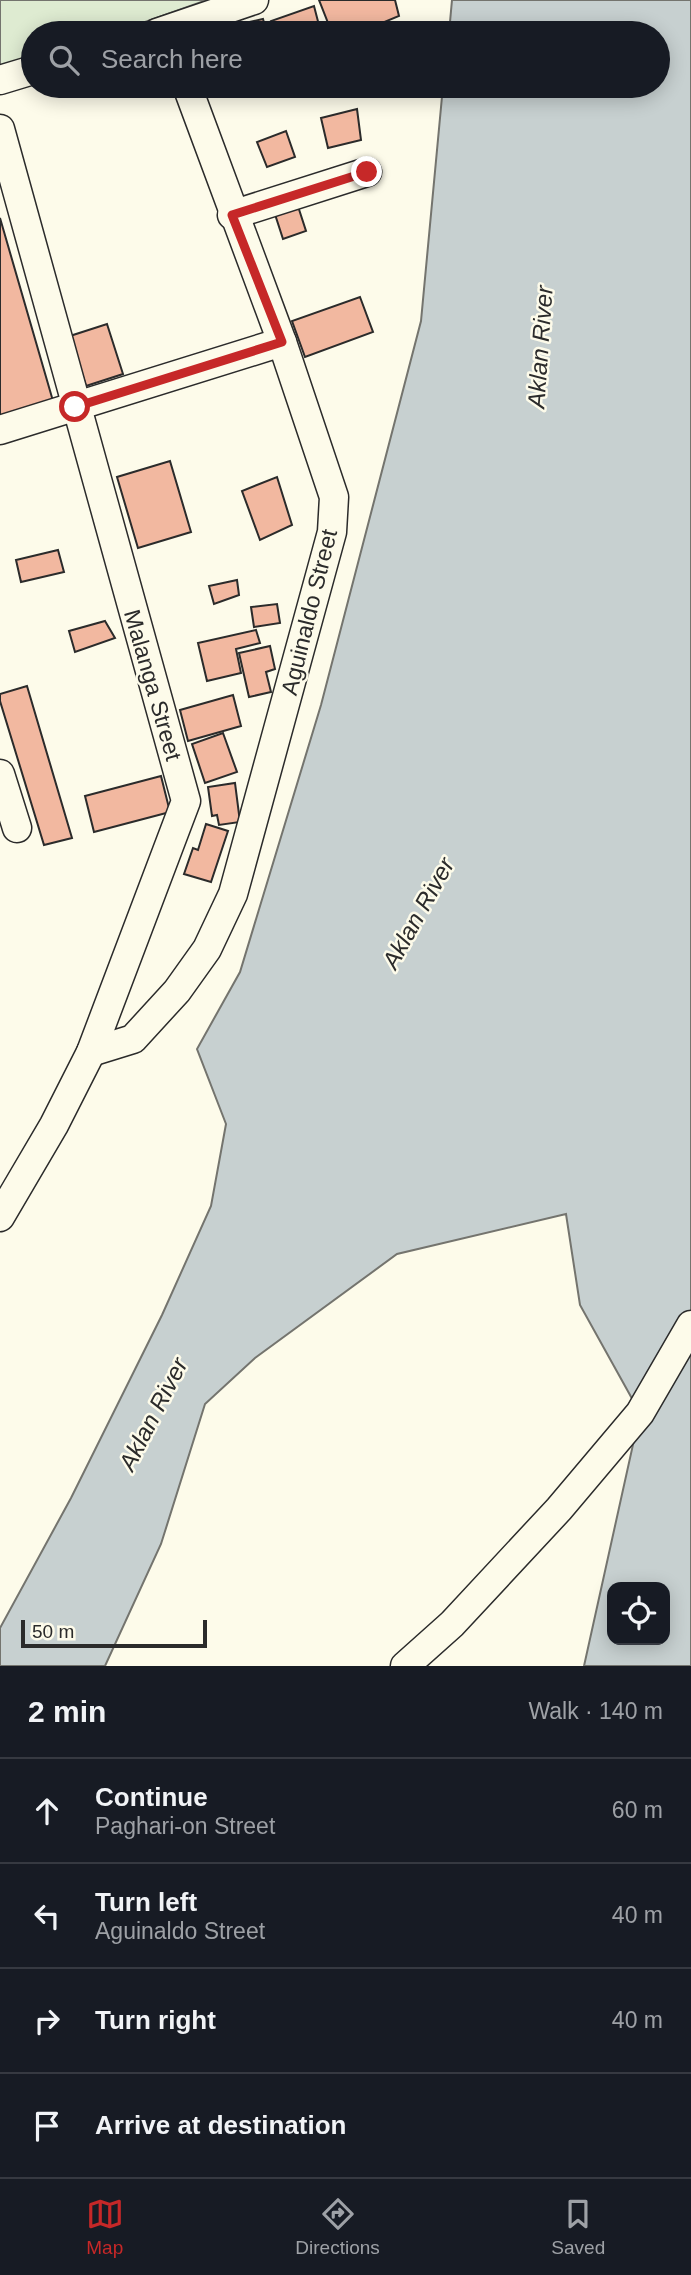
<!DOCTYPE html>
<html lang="en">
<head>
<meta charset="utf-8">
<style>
  body { margin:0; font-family:Arial,sans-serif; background:#20242c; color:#f1f3f6 }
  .controls { position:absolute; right:21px; bottom:21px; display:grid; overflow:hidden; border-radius:14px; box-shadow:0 4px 18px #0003 }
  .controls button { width:63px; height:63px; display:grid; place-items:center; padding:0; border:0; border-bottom:2px solid #363941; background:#171b24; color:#f1f3f6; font:35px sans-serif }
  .scale { position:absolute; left:21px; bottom:18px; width:186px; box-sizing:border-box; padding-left:7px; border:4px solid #2b2b2b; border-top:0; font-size:19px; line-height:24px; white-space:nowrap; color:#2b2b2b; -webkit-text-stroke:5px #fdfbea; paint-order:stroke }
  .stop { position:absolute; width:21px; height:21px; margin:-16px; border:5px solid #c62828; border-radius:50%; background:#fff }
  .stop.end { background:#c62828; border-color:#fff; box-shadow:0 2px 7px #0008 }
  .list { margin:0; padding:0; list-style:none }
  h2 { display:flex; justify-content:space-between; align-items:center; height:91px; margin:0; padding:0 28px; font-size:30px }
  h2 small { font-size:23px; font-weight:400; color:#9ea1a6 }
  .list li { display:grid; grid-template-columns:46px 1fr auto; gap:21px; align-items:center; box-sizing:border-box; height:105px; padding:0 28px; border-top:2px solid #363941 }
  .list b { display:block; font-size:26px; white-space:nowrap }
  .list p { margin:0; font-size:23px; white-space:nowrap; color:#9ea1a6 }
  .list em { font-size:23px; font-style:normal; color:#9ea1a6 }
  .icon { flex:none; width:38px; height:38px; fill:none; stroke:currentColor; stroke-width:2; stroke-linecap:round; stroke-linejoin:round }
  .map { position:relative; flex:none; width:691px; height:1666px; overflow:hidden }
  .search { position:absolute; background:#171b24; box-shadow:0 4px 18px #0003; left:21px; right:21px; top:21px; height:77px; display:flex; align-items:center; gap:18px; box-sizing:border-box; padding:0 24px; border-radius:38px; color:#9ea1a6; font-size:26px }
  .sheet { height:511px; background:#171b24 }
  nav { display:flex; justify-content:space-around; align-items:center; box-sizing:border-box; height:98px; border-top:2px solid #363941; background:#171b24; font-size:19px; color:#9ea1a6 }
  nav a { display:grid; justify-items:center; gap:4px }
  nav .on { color:#c62828 }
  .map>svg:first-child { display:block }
  .green { fill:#deebd1; stroke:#74746e; stroke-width:2 }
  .water { fill:#c7d0d0; stroke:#74746e; stroke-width:2; fill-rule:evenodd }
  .building { fill:#f2b8a0; stroke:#2b2b2b; stroke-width:2 }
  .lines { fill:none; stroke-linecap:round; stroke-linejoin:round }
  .minor-casing { stroke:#2b2b2b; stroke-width:31 }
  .minor { stroke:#fdfbea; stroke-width:28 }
  .route { stroke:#c62828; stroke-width:9 }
  .labels { text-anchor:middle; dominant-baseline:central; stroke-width:5; stroke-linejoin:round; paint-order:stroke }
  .street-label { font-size:23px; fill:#2b2b2b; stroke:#fdfbea }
  .water-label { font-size:24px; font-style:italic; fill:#2b2b2b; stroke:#fdfbea }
</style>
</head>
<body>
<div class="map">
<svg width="691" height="1666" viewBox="0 0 691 1666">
  <rect width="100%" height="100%" fill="#fdfbea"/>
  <polygon class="green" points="0,0 207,0 114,33 33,33 33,62 0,67"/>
  <path class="water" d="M452,0H691V1666H584L640,1413L580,1305L566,1214L397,1254L255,1358L205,1404L161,1544L105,1666H0V1628L71,1498L162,1315L211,1206L226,1124L197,1049L240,972L321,705L421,321L443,86H658V33H449ZM612,1587H665V1640H612Z"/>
  <g class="building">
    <polygon points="319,0 395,0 399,16 358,33 332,33"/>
    <polygon points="314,6 321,33 275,33 271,21"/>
    <polygon points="263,19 267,33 238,33 236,25"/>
    <polygon points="357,109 361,140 328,148 321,118"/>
    <polygon points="286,131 295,157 267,167 257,142"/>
    <polygon points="295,197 306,231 283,239 272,205"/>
    <polygon points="0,218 53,401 0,417"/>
    <polygon points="360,297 373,332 305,357 292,321"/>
    <polygon points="107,324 123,374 86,386 70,336"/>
    <polygon points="170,461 191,532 138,548 117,477"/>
    <polygon points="277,477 292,525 260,540 242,491"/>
    <polygon points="58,550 64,572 21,582 16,560"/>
    <polygon points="237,580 239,595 214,604 209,586"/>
    <polygon points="277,604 280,623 254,627 251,607"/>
    <polygon points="105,621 115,638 75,652 69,631"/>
    <polygon points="256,630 260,643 236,649 241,673 207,681 198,643"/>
    <polygon points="270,646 275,669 266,672 271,692 249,697 239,653"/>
    <polygon points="27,686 72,838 44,845 0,701 0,694"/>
    <polygon points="233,695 241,726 188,741 180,710"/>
    <polygon points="223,733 237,772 205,783 192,744"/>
    <polygon points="161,776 170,812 94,832 85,796"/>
    <polygon points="235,783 240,822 219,825 217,815 212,816 208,787"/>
    <polygon points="206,824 228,831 211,882 184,874 193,848 198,850"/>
  </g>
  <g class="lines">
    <defs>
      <g id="minor">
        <polyline points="157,33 254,0"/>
        <polyline points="0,80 33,70"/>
        <polyline points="0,129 186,801 91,1052 54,1125 0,1217"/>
        <polyline points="232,215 367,172"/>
        <polyline points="0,430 282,342"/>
        <polyline points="0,774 17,828"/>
        <polyline points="91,1052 133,1039 177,991 207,949 233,894 332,532 334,497 282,342 187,86"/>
        <polyline points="405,1666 452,1624 559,1509 640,1413 691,1325"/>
      </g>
    </defs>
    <use href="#minor" class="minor-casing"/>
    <use href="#minor" class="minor"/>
  </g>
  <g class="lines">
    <polyline class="route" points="75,407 282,342 232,215 367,172"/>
  </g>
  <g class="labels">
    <g class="street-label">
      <text transform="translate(309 612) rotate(-76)">Aguinaldo Street</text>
      <text transform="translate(153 685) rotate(74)">Malanga Street</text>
    </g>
    <g class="water-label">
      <text transform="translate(540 347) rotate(-86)">Aklan River</text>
      <text transform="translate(418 913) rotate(-61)">Aklan River</text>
      <text transform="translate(153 1414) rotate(-63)">Aklan River</text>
    </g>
  </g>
</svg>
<div class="controls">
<button><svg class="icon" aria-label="locate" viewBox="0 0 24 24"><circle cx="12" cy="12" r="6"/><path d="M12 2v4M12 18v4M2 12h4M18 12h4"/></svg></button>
</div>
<div class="scale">50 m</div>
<div class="stop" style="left:75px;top:407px"></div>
<div class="stop end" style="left:367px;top:172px"></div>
<div class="search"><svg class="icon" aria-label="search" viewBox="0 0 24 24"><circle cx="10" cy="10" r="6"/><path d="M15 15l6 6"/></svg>Search here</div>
</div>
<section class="sheet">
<h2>2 min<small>Walk · 140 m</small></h2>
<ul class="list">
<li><svg class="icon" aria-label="ahead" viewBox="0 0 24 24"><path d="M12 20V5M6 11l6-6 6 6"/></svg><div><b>Continue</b><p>Paghari-on Street</p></div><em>60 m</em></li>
<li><svg class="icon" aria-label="left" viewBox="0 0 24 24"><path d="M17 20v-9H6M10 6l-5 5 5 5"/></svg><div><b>Turn left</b><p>Aguinaldo Street</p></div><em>40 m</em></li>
<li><svg class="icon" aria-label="right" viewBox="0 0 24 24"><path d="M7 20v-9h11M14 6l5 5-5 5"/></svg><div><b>Turn right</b></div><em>40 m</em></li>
<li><svg class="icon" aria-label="arrive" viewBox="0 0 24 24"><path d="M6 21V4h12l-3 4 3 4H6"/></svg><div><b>Arrive at destination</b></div></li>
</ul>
</section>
<nav>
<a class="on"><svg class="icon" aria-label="map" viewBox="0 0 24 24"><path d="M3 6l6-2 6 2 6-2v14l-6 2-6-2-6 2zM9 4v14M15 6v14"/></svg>Map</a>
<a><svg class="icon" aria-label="directions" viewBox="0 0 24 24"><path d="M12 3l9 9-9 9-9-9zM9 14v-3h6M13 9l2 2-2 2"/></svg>Directions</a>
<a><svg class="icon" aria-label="saved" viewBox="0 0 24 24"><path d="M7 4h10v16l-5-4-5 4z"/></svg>Saved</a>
</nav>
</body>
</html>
